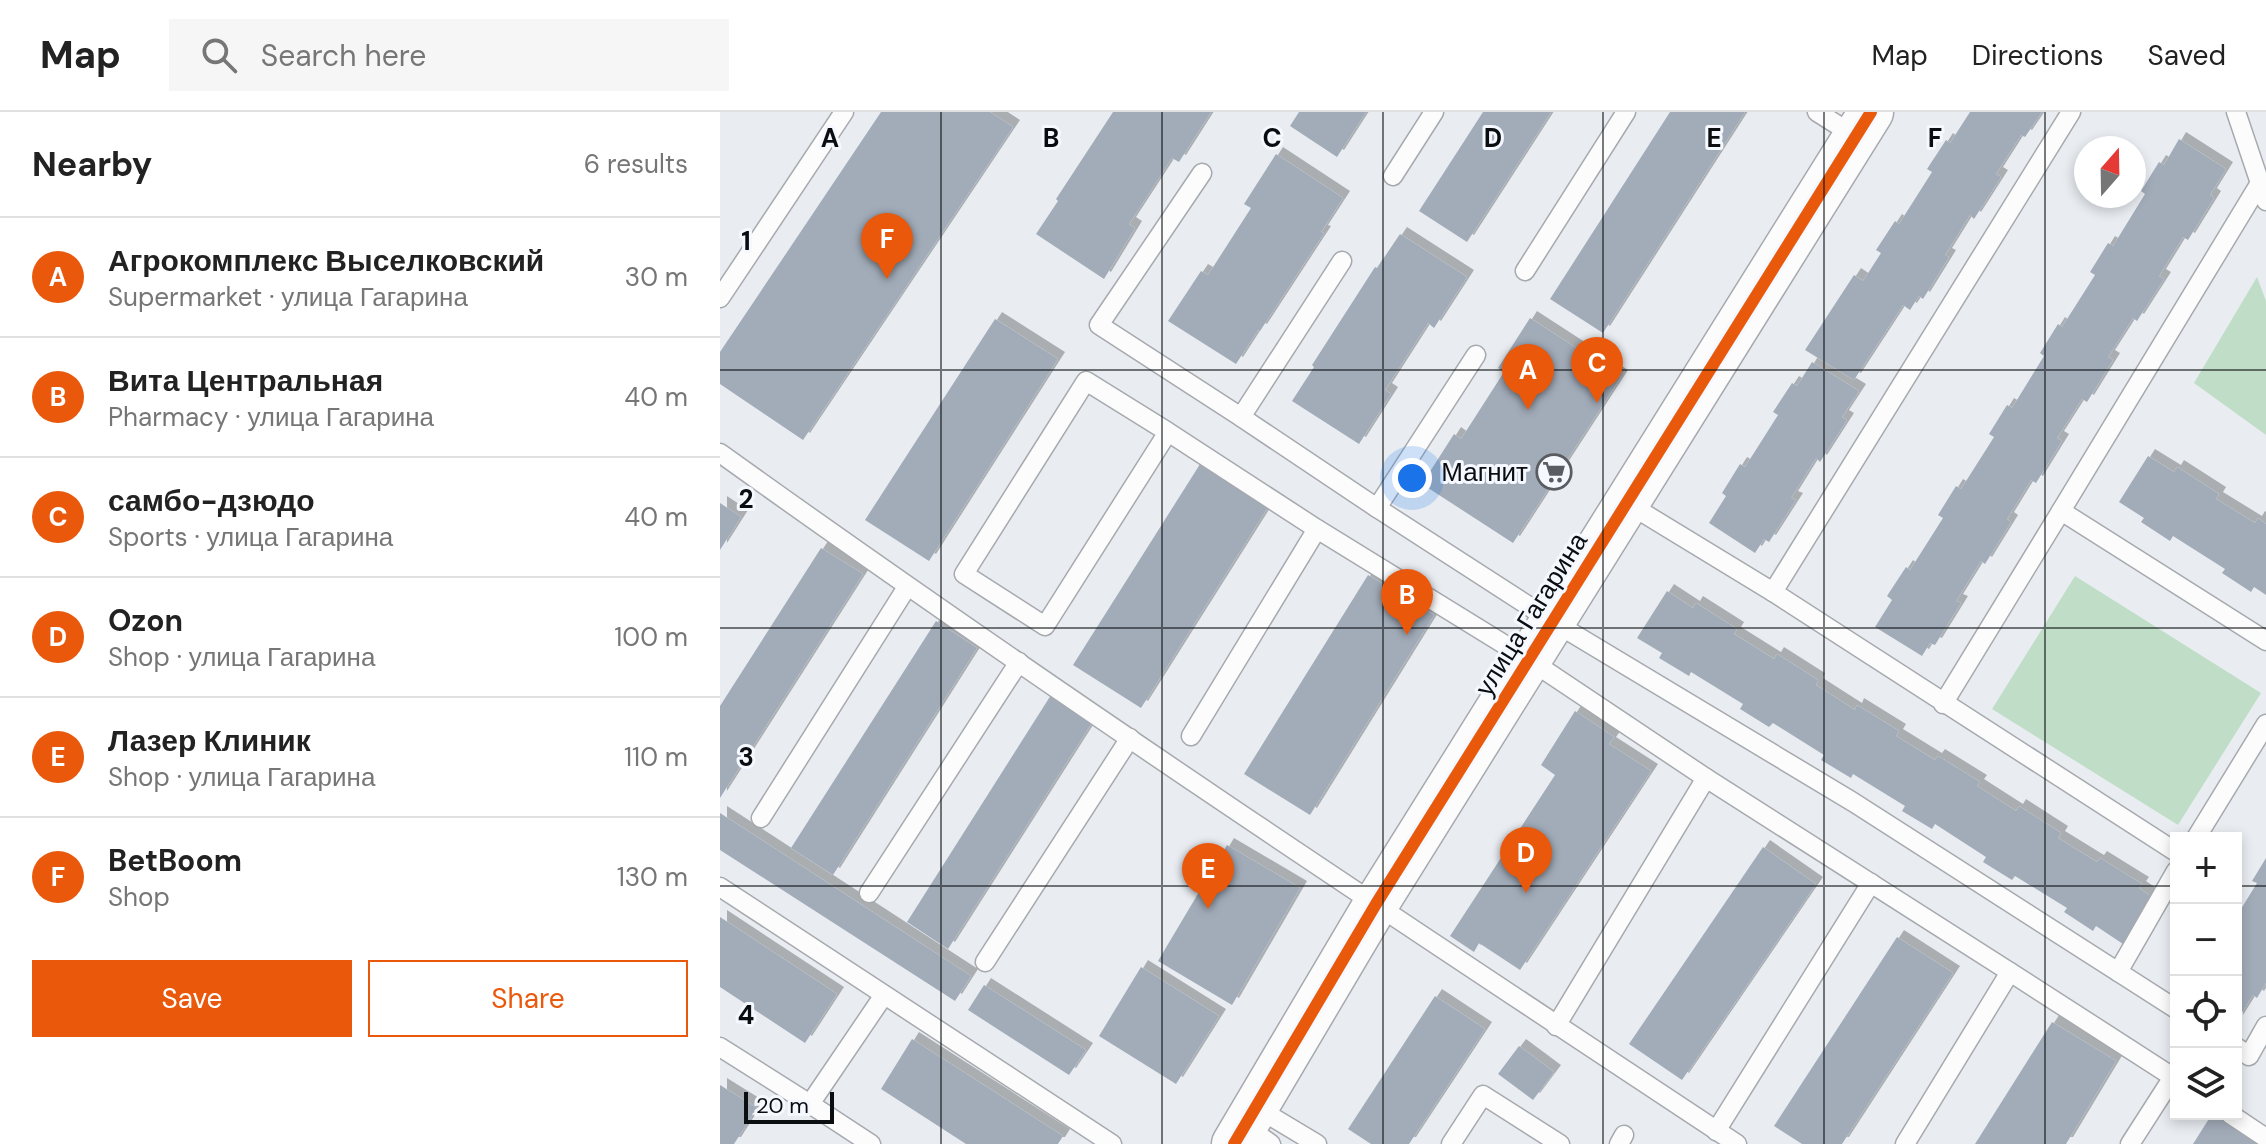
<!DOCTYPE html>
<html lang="en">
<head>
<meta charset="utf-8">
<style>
  body { margin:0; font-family:"DM Sans",sans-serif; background:#f6f6f6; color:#222 }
  .controls { position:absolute; right:24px; bottom:24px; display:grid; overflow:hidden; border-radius:0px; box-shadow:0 4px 12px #0003 }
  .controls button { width:72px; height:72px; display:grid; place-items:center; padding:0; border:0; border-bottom:2px solid #e0e0e0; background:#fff; color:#222; font:40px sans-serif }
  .compass { position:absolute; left:1354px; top:24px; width:72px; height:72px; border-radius:50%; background:#fff; box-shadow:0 4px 12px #0003; rotate:20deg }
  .scale { position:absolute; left:24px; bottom:20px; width:90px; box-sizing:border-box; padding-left:8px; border:4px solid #0b0e11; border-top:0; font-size:22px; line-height:28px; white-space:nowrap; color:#0b0e11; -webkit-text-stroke:6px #f5f9ff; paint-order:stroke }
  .you { position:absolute; left:692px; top:366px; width:28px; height:28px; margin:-20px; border:6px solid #fff; border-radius:50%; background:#1a73e8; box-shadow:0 0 0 12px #1a73e833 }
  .badge { display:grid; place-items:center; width:52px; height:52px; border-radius:50%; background:#ea580c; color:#fff; font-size:26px; font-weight:700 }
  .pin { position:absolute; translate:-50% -66px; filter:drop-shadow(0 2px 4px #0008) }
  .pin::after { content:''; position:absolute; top:42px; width:28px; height:24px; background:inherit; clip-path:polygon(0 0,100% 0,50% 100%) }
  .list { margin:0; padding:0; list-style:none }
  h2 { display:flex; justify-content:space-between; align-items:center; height:104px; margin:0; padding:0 32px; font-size:34px }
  h2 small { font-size:26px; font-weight:400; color:#767676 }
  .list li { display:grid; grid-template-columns:52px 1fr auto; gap:24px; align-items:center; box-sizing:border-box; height:120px; padding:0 32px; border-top:2px solid #e0e0e0 }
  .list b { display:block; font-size:30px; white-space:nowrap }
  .list p { margin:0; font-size:26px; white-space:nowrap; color:#767676 }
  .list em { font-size:26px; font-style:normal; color:#767676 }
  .actions { display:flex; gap:16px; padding:24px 32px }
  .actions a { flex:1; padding:18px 0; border:2px solid #ea580c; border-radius:0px; text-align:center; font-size:28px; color:#ea580c }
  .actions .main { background:#ea580c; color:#fff }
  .icon { flex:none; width:44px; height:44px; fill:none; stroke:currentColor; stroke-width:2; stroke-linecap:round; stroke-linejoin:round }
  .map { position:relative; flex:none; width:1546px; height:1032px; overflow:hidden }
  header { display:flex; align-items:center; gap:48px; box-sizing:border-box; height:112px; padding:0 40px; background:#fff; border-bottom:2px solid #e0e0e0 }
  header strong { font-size:38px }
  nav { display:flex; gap:44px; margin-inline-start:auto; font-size:28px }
  .search { width:560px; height:72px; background:#f6f6f6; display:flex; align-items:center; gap:20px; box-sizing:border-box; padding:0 28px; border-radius:0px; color:#767676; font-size:30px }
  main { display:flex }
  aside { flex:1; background:#fff }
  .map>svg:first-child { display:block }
  .green { fill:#c0dec7 }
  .building { fill:#a2acb9; filter:url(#shadow) }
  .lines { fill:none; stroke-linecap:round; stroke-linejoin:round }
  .service-casing { stroke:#a6a9ad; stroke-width:21 }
  .tertiary-casing { stroke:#a6a9ad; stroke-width:47 }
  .service { stroke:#fcfcfd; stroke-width:18 }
  .tertiary { stroke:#fcfcfd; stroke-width:44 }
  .cycleway-casing { stroke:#f5f9ff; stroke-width:17 }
  .cycleway { stroke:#e8590c; stroke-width:12 }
  .grid { fill:none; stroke:#0b0e11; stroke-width:2; stroke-opacity:0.55 }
  .labels { text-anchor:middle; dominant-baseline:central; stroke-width:6; stroke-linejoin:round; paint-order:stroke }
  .poi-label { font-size:26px; fill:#0b0e11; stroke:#f5f9ff; text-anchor:end }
  .street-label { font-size:26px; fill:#0b0e11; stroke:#f5f9ff }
  .grid-label { font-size:26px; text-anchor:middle; font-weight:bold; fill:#0b0e11; stroke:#f5f9ff; stroke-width:6; stroke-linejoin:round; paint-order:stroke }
</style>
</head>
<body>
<header>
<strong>Map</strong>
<div class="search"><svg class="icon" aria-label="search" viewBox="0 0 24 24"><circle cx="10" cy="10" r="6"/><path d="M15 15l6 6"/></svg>Search here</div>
<nav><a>Map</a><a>Directions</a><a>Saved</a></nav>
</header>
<main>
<aside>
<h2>Nearby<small>6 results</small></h2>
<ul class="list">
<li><span class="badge">A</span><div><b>Агрокомплекс Выселковский</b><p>Supermarket · улица Гагарина</p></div><em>30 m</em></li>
<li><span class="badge">B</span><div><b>Вита Центральная</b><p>Pharmacy · улица Гагарина</p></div><em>40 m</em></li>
<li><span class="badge">C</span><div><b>самбо-дзюдо</b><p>Sports · улица Гагарина</p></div><em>40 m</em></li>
<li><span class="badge">D</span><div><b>Ozon</b><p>Shop · улица Гагарина</p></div><em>100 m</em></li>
<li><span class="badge">E</span><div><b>Лазер Клиник</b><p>Shop · улица Гагарина</p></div><em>110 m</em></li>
<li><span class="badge">F</span><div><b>BetBoom</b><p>Shop</p></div><em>130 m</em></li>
</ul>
<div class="actions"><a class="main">Save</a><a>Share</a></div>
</aside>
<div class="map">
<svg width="1546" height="1032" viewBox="0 0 1546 1032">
  <defs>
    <filter id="shadow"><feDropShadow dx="7" dy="-7" stdDeviation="0" flood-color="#0004"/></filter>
  </defs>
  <rect width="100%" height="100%" fill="#e9edf2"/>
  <g class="green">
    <polygon points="1537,165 1546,189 1546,323 1474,271"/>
    <polygon points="1355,464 1541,581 1458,713 1272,597"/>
  </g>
  <g class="building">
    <polygon points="161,0 270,0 293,15 83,328 0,272 0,240"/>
    <polygon points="393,0 491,0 459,50 452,46 409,112 415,116 384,167 316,122 338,89 336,87"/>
    <polygon points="579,0 646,0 617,45 570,14"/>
    <polygon points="763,0 831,0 747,130 699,99"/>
    <polygon points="950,0 1025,0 883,221 830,187"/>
    <polygon points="1250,0 1322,0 1305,25 1301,23 1276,62 1281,65 1254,107 1250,103 1225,143 1229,145 1203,187 1199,184 1190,198 1183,193 1134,268 1085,238 1134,163 1143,169 1161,141 1156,138 1175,109 1179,112 1212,60 1207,57 1226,28 1230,31"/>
    <polygon points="1459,27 1506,57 1490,83 1494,86 1468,128 1463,125 1439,164 1444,167 1417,209 1413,206 1388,245 1393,248 1367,290 1362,287 1337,326 1342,329 1316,371 1311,368 1287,407 1291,410 1265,452 1261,449 1236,489 1241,491 1215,533 1210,531 1202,544 1155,515 1172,488 1167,484 1186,455 1190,458 1223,406 1218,403 1236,374 1241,377 1274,325 1269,322 1287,293 1292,296 1324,244 1320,241 1338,212 1342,215 1375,163 1370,160 1388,131 1393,134 1425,82 1421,79 1439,50 1444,53"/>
    <polygon points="556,42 623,86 601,120 604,121 540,219 538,218 516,252 448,209 481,159 488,163 531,96 524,92"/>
    <polygon points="680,122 747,165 714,216 708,211 665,278 671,282 639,332 572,289 594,255 592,253 655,155 657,156"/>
    <polygon points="810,206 901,265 793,431 702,372 734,322 741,327 784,260 778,256"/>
    <polygon points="275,207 338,247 209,449 145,408"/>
    <polygon points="1092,250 1139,279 1122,305 1127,308 1100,350 1096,346 1071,386 1076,388 1049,430 1044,427 1035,441 989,411 1006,384 1002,381 1020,352 1025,355 1058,303 1053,300 1072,271 1077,274"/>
    <polygon points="1428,344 1454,360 1457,355 1499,382 1496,387 1535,411 1538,406 1546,412 1546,483 1534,475 1531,480 1502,461 1505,457 1453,424 1450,429 1421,410 1424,406 1399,390"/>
    <polygon points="482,349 550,392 421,596 353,553"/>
    <polygon points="0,391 21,405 0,438"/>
    <polygon points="101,436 143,462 0,686 0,594"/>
    <polygon points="648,463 714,503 590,703 524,662"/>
    <polygon points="947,479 973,496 976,491 1017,517 1014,522 1054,547 1057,542 1098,568 1096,573 1135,598 1137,593 1179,619 1176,624 1215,648 1218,644 1260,670 1257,674 1296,699 1299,694 1341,721 1338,726 1377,750 1380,746 1422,772 1419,776 1432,785 1403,832 1376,814 1373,819 1344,800 1347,796 1295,764 1292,768 1263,750 1266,745 1215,712 1212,717 1182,699 1185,694 1133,662 1131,666 1101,648 1104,643 1053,611 1049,615 1020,597 1023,592 971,560 969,564 939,546 942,541 917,526"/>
    <polygon points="216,509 257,536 113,763 71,736"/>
    <polygon points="331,583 373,609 228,837 187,810"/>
    <polygon points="855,599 894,625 889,632 931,659 800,858 759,831 754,840 730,824 835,663 821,653"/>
    <polygon points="0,701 251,864 235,889 0,738"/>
    <polygon points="507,733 580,776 512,893 438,849"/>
    <polygon points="1043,735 1096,772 962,968 909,932"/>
    <polygon points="1546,746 1546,871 1537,886 1533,883 1516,910 1516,805 1537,771 1532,769"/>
    <polygon points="0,805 117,882 85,931 0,875"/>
    <polygon points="1177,825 1233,861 1122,1032 1082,1032 1054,1014"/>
    <polygon points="421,855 499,904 456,972 379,924"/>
    <polygon points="264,873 366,938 349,963 248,898"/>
    <polygon points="715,884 765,917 689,1032 651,1032 628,1017"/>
    <polygon points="1332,910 1396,949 1346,1032 1255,1032"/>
    <polygon points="192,927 343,1024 338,1032 246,1032 161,977"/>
    <polygon points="799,934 834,960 813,988 778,962"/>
    <polygon points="0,973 37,996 14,1032 0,1032"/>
    <polygon points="1492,1002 1503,1002 1546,1032 1473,1032"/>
  </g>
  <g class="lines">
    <defs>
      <g id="service">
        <polyline points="1097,0 1135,24"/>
        <polyline points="1516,0 1546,89"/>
        <polyline points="482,61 379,213 521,305"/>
        <polyline points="673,64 714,0"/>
        <polyline points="622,149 521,305 657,396"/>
        <polyline points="805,159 906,0"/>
        <polyline points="0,186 124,0"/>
        <polyline points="756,243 657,396 832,509 1133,690 1456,897"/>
        <polyline points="448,320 366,269 244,462 325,514 448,320 597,417"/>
        <path d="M0,341C333,580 675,806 1017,1032"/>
        <polyline points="907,391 1053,480 1456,740"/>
        <polyline points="1341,399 1540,71"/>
        <polyline points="1053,480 1351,0"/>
        <polyline points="1223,592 1341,399 1546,529"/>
        <polyline points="471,624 597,417 808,547 986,666 1290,860 1185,1032"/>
        <polyline points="41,706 187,475"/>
        <polyline points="1476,726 1546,612"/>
        <polyline points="0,775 392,1032"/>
        <polyline points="149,781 299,550"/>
        <polyline points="265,850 410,626"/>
        <polyline points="1290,860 1456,967"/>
        <polyline points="1398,860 1456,759"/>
        <polyline points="836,914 986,666"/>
        <polyline points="0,935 90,992"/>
        <polyline points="1516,935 1529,944 1546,914"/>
        <polyline points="537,996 597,1032"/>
        <polyline points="1510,1002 1546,1026"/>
        <polyline points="526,1014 551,1032"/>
        <polyline points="996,1019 1151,771"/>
        <polyline points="151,1032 90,992 164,883"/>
        <polyline points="731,1032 763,983 840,1032"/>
        <polyline points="899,1032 904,1023"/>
        <polyline points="1410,1032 1453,965"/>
      </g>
      <polyline id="tertiary" points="514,1032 656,792 1151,0"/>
    </defs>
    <use href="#service" class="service-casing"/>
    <use href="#tertiary" class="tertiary-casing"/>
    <use href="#service" class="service"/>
    <use href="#tertiary" class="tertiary"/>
    <defs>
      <polyline id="cycleway" points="514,1032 656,792 1151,0"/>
    </defs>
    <use href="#cycleway" class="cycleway-casing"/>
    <use href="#cycleway" class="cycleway"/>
  </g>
  <path class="grid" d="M221,0V1032M442,0V1032M663,0V1032M883,0V1032M1104,0V1032M1325,0V1032M0,258H1546M0,516H1546M0,774H1456M1516,774H1546"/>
  <defs>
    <symbol id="supermarket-ring" viewBox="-11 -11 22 22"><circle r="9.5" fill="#f5f9ff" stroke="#595c60" stroke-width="1.5"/><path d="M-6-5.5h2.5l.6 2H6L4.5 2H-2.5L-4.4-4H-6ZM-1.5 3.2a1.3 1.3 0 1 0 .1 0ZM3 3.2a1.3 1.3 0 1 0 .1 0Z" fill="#595c60"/></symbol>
  </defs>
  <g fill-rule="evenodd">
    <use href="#supermarket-ring" x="814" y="340" width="40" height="40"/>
  </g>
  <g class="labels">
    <g class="poi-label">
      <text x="808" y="360">Магнит</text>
    </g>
    <g class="street-label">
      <text transform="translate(811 502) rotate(-58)">улица Гагарина</text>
    </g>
  </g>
  <g class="grid-label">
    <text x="110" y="35">A</text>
    <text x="331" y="35">B</text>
    <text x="552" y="35">C</text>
    <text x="773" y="35">D</text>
    <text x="994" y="35">E</text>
    <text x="1215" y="35">F</text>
    <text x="26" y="138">1</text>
    <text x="26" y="396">2</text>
    <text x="26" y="654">3</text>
    <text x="26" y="912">4</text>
  </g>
</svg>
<div class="controls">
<button>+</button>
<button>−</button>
<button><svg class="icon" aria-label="locate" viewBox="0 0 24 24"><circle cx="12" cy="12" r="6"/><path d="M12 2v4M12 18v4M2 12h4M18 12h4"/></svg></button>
<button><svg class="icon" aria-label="layers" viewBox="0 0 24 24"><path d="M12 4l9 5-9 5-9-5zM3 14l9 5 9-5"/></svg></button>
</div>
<svg class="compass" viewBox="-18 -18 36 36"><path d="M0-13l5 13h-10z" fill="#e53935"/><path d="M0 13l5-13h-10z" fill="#767676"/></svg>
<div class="scale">20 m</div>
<div class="you"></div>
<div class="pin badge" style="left:808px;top:298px">A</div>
<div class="pin badge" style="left:687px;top:523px">B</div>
<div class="pin badge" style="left:877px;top:291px">C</div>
<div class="pin badge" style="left:806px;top:781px">D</div>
<div class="pin badge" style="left:488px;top:797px">E</div>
<div class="pin badge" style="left:167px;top:167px">F</div>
</div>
</main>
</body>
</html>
